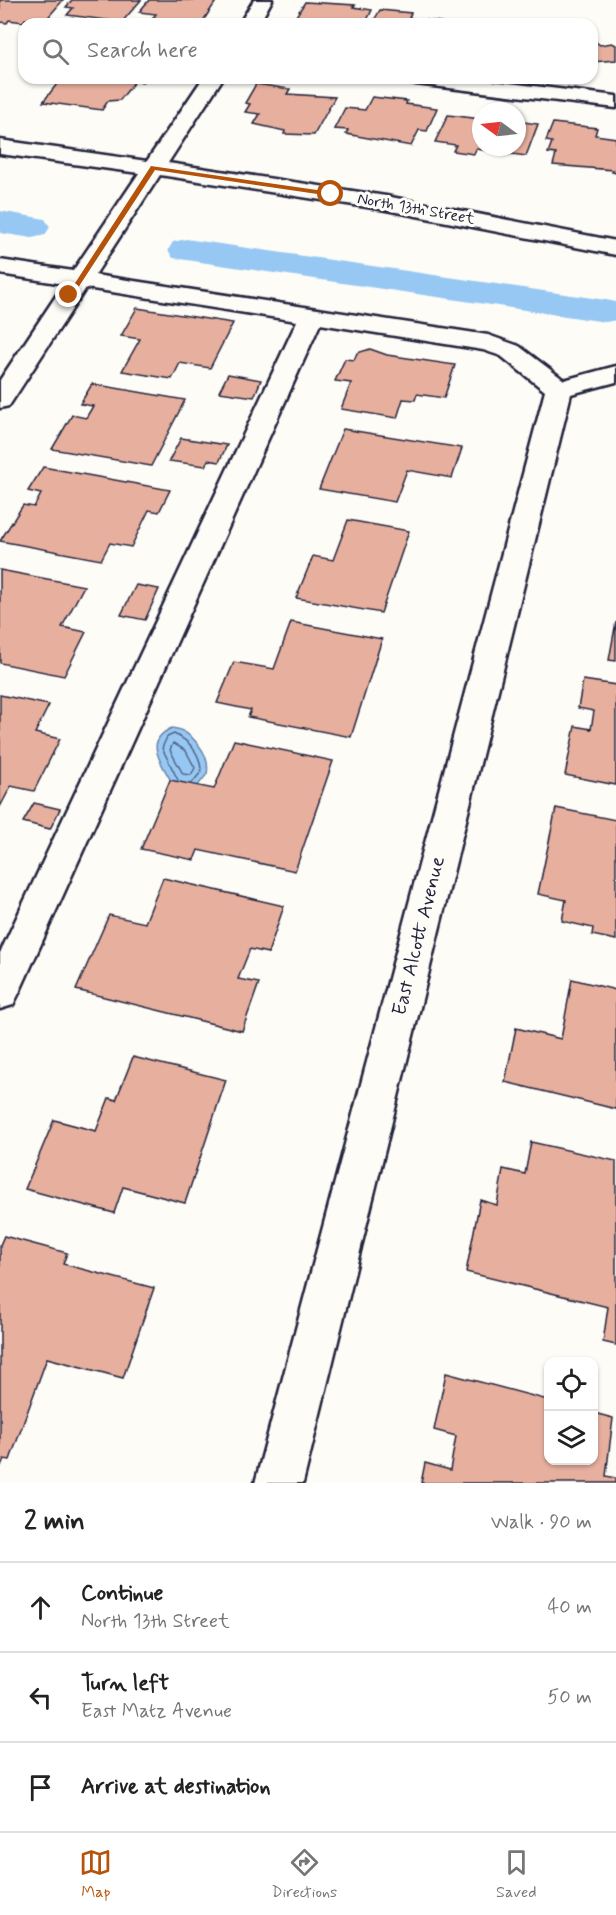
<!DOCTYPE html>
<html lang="en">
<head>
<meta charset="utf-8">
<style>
  body { margin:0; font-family:Mynerve,sans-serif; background:#f6f6f6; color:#222 }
  .controls { position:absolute; right:18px; bottom:18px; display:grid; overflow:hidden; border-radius:12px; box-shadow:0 2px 4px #0004 }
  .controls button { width:54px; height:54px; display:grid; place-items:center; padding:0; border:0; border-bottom:2px solid #e0e0e0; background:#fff; color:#222; font:30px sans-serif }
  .compass { position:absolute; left:472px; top:102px; width:54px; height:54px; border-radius:50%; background:#fff; box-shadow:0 2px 4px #0004; rotate:285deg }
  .stop { position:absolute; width:18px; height:18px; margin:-14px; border:4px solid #b45309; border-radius:50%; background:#fff }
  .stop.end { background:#b45309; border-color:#fff; box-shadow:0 2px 6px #0008 }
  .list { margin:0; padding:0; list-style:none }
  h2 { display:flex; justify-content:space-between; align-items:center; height:78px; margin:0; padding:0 24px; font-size:26px }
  h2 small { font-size:20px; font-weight:400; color:#767676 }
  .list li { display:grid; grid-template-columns:39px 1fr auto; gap:18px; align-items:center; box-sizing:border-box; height:90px; padding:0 24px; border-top:2px solid #e0e0e0 }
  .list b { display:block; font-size:22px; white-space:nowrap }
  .list p { margin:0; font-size:20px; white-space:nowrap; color:#767676 }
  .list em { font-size:20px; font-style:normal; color:#767676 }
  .icon { flex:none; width:33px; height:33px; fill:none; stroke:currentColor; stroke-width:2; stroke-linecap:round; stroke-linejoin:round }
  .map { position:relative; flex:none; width:616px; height:1483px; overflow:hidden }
  .search { position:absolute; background:#fff; box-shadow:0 2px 4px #0004; left:18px; right:18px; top:18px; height:66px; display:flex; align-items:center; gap:15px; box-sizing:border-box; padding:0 21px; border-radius:18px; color:#767676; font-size:22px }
  .sheet { height:348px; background:#fff }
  nav { display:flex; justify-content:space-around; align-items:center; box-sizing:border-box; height:84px; border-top:2px solid #e0e0e0; background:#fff; font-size:16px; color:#767676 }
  nav a { display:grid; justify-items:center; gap:3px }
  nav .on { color:#b45309 }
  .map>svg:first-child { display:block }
  .water { fill:#97c8f3; stroke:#6886a9; stroke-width:1.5 }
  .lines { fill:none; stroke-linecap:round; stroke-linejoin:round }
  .shore { stroke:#516485; stroke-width:1.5 }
  .canal { fill:#97c8f3; fill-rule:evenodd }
  .building { fill:#e7af9e; stroke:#22223b; stroke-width:1.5 }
  .minor-casing { stroke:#22223b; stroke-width:5 }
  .minor { fill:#fdfcf7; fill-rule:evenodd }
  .route { fill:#b45309 }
  .labels { text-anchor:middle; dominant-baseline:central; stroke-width:6; stroke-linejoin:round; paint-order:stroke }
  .far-street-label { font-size:16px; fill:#22223b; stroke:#fdfcf7 }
  .street-label { font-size:20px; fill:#22223b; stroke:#fdfcf7 }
</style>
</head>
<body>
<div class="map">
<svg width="616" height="1483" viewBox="0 0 616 1483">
  <rect width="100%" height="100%" fill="#fdfcf7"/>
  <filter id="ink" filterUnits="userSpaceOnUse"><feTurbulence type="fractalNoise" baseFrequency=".0167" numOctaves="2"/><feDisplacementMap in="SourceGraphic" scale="12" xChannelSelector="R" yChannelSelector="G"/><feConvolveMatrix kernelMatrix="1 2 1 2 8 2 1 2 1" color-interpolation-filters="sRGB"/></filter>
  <g filter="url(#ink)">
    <path class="water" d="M172,728C191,730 211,754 207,774L196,788L172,783C162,763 142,741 172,728Z"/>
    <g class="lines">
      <g class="shore">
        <polygon points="173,743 186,751 195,768 191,775 183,774 170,750"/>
        <path d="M178,780L162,748L167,737L174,734C190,741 201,754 201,772L192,783"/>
      </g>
      <g class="canal">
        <polygon points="0,211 45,219 50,227 45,235 32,238 0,233"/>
        <polygon points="186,239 606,300 616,302 616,320 606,322 173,258 168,250 173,242"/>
      </g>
    </g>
    <g class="building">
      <polygon points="0,0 63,0 44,22 25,19 23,22 9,20 7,23 0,22"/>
      <polygon points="72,0 141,0 122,22 67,15 73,8 66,7"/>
      <polygon points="149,0 217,0 201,24 163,24 166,20 153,18 156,14 139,12"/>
      <polygon points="305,2 355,5 353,7 372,10 365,24 291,24"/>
      <polygon points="380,10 411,13 409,18 441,22 440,24 372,24"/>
      <polygon points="592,39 600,45 612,43 616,45 616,60 592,62"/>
      <polygon points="103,78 146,78 144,82 135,81 120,100 108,101 102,110 43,102 60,80 85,83"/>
      <polygon points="256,84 290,89 287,94 335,97 314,135 284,134 285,131 254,124 260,114 245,112 250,104 245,103"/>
      <polygon points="372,97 407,101 406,104 437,108 427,131 419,130 411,146 346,134 348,130 334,129 345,108 365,110"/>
      <polygon points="448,115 481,119 481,147 517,147 517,121 538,124 526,156 476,149 474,154 453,151 456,145 435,142"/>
      <polygon points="553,123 597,128 595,135 616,138 616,173 612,172 613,170 553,165 556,154 548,153 552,142 546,141"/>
      <polygon points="137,308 233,323 210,368 180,363 172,379 122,371 140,339 121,336"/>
      <polygon points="370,349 387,355 455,365 444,398 417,394 415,400 403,399 397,418 341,409 351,383 335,381 345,359 354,360 357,353"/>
      <polygon points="228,374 261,380 254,397 219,392"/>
      <polygon points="92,384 185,400 151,466 52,449 72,415 86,418 93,406 80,404"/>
      <polygon points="343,429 462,448 452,478 407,470 395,502 319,489"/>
      <polygon points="181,438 227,445 219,462 208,460 205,466 169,461"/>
      <polygon points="43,467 170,490 159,512 149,510 131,547 110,543 101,560 0,541 23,505 34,507 41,494 28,491"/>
      <polygon points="348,520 409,531 381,613 296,598 313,556 333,560"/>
      <polygon points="0,570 84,586 62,627 86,632 64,676 0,663"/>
      <polygon points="136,585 159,589 145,620 121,615"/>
      <polygon points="291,622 382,639 351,737 248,717 251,710 217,703 234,662 274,669"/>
      <polygon points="616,622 616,661 609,660"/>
      <polygon points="583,680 616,685 616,785 565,775 575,726 591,729 594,711 578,708"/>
      <polygon points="0,695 49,705 35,733 60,739 34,791 11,786 0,807"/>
      <polygon points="234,740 333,761 295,871 198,850 194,860 141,849 170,780 214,789"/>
      <polygon points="34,803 60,809 50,829 23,822"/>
      <polygon points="556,808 616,820 616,940 592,935 593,928 562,921 566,900 538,894"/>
      <polygon points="163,878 284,906 268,953 250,949 238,979 259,983 242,1031 76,990 109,915 145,923"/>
      <polygon points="572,979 616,990 616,1109 505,1082 516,1028 561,1039"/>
      <polygon points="133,1057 226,1080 185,1203 123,1187 114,1213 25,1189 54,1120 96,1131 109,1098 116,1100"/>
      <polygon points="531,1142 616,1161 616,1345 603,1342 608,1307 466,1272 480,1200 497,1205 503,1169 525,1174"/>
      <polygon points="4,1236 67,1253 63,1264 154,1288 123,1378 47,1358 10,1460 4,1459 0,1468 0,1245"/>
      <polygon points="446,1373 548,1400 548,1460 594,1460 594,1413 613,1418 606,1476 616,1478 616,1483 421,1483 425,1463 450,1470 456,1436 434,1430"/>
    </g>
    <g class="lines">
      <defs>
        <g id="minor">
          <polygon points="254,0 272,0 259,24 239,24"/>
          <polygon points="203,78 223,78 168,163 386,196 616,241 616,255 386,210 160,175 95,275 488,335 519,346 564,380 616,366 616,382 571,394 303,1483 255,1483 545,391 501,356 483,350 320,324 19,993 13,1005 0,1009 0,953 297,321 86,288 9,406 0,408 0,380 64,284 0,274 0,260 73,271 139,173 0,154 0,140 147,161"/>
          <polygon points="406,78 467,78 616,96 616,108 416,84 409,82"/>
        </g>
      </defs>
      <use href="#minor" class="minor-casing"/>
      <use href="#minor" class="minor"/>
    </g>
  </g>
  <polygon class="route" points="151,166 331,192 335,194 331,196 155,170 72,297 66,297"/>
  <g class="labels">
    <g class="far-street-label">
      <text transform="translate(416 209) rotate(10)">North 13th Street</text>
    </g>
    <g class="street-label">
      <text transform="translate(419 936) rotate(-76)">East Alcott Avenue</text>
    </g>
  </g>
</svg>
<div class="controls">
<button><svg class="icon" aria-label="locate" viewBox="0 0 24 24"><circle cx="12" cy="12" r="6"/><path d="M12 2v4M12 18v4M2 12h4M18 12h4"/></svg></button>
<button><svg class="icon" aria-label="layers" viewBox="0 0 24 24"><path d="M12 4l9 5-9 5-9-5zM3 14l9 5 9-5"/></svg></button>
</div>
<svg class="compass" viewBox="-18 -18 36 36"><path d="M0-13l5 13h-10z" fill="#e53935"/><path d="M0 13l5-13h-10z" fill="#767676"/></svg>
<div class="stop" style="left:331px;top:194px"></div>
<div class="stop end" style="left:69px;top:295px"></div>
<div class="search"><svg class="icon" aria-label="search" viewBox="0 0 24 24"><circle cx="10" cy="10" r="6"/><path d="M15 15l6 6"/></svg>Search here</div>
</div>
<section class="sheet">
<h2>2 min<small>Walk · 90 m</small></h2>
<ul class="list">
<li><svg class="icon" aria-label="ahead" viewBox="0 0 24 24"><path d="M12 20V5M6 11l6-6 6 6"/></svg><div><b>Continue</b><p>North 13th Street</p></div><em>40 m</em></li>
<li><svg class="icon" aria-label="left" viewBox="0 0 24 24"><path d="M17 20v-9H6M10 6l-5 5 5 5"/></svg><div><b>Turn left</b><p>East Matz Avenue</p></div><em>50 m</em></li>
<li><svg class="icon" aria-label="arrive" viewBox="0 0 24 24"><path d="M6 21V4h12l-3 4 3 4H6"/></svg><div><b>Arrive at destination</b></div></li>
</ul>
</section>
<nav>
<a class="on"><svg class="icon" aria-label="map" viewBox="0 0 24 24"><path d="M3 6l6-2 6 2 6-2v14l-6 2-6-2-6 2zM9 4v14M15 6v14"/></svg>Map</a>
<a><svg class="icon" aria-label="directions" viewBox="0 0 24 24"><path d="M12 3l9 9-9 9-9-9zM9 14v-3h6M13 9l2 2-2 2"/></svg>Directions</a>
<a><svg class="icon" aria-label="saved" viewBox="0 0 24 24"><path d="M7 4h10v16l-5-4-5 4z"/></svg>Saved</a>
</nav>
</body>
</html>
